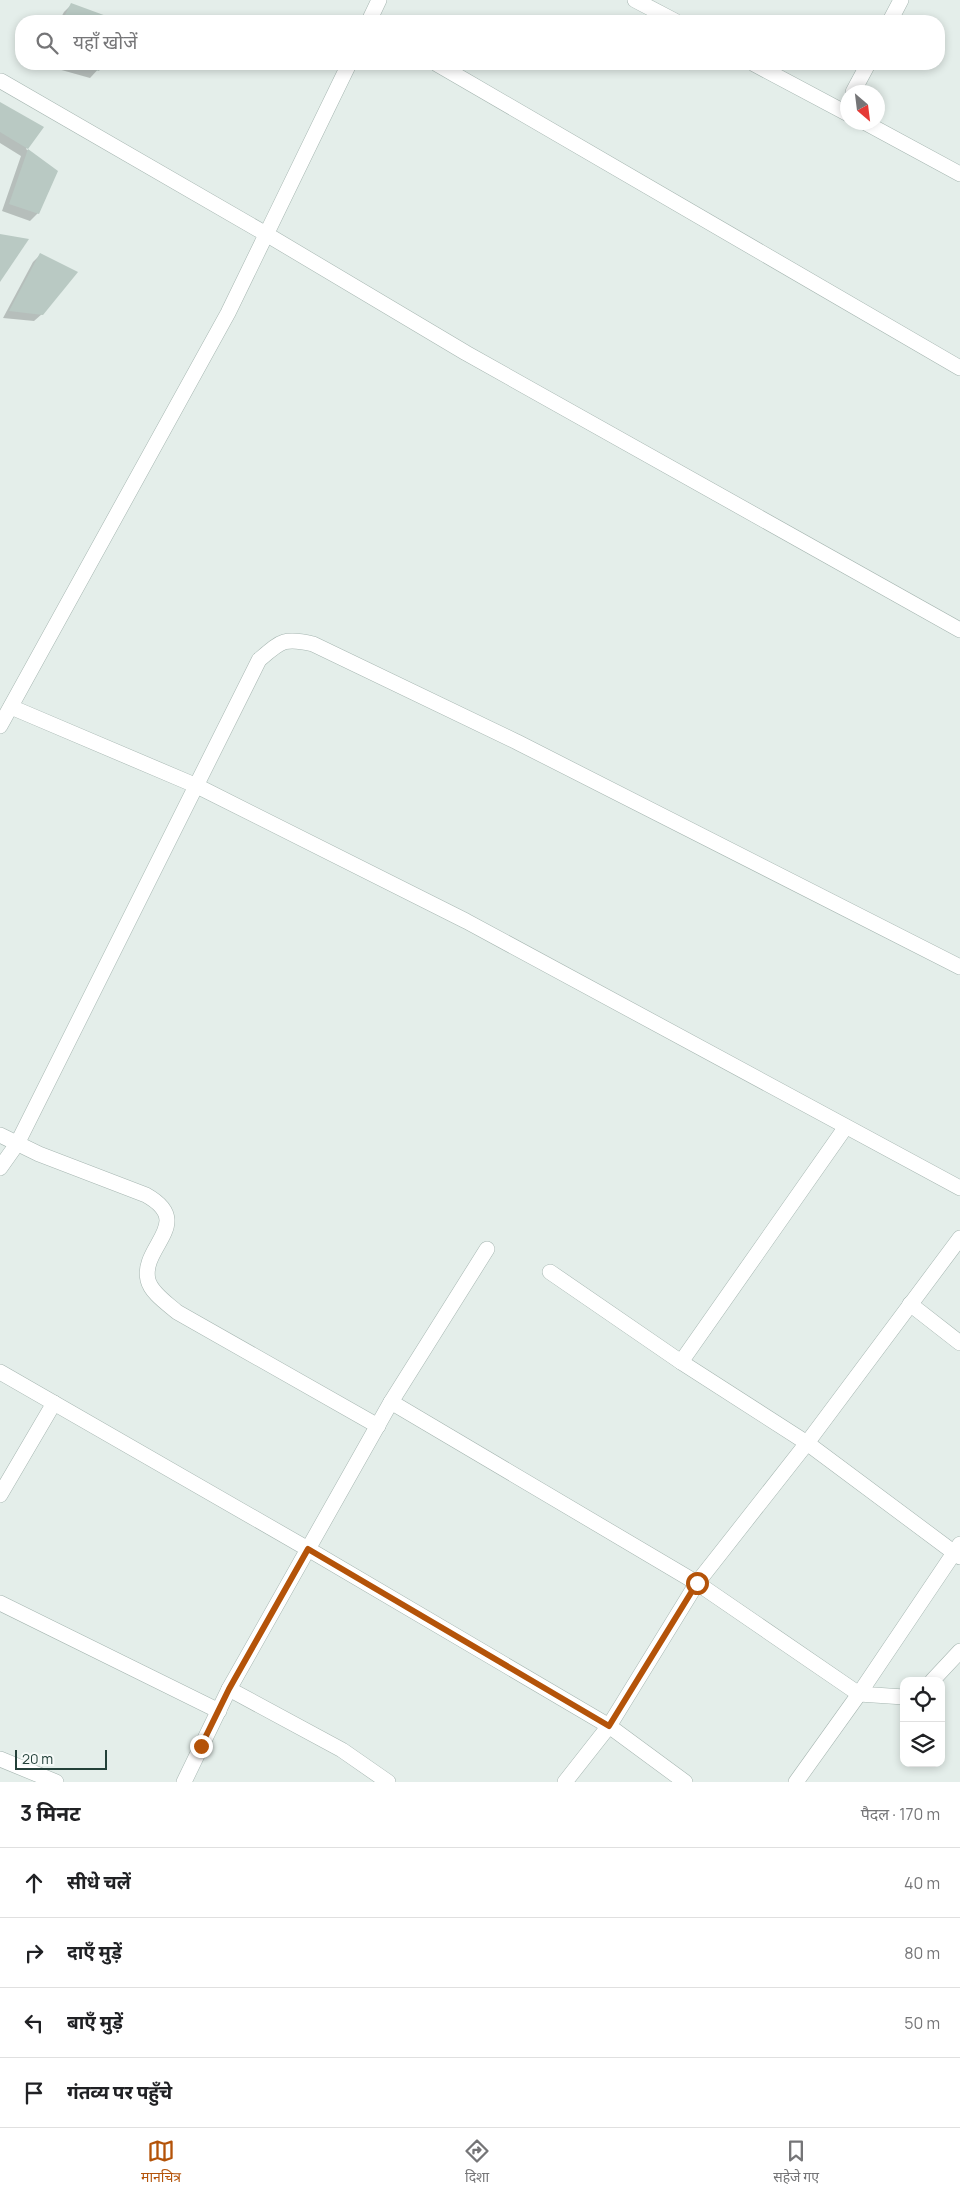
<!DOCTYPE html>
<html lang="hi">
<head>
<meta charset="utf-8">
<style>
  body { margin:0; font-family:Manrope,"Noto Sans Devanagari",sans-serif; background:#f2f2f2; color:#202124 }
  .controls { position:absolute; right:15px; bottom:15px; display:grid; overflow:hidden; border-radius:10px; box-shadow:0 2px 8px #0003 }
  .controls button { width:45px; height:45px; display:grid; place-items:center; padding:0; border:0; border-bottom:1px solid #e0e0e0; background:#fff; color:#202124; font:25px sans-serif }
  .compass { position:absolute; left:840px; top:85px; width:45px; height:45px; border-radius:50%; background:#fff; box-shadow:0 2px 8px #0003; rotate:152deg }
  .scale { position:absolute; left:15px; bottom:12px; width:92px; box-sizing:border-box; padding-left:5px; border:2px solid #234039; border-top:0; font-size:14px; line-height:18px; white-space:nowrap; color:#234039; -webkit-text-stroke:4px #f5faf8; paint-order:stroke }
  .stop { position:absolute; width:15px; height:15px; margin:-11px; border:4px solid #b45309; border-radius:50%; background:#fff }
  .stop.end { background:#b45309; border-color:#fff; box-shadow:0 1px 5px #0008 }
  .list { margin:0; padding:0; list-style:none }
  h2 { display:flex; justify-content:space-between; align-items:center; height:65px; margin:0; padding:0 20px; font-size:21px }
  h2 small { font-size:16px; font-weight:400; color:#757577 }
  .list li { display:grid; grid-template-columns:32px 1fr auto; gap:15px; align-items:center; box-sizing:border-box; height:70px; padding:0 20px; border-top:1px solid #e0e0e0 }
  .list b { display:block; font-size:19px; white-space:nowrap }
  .list em { font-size:16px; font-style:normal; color:#757577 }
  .icon { flex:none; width:28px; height:28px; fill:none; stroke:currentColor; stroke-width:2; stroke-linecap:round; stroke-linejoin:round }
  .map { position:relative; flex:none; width:960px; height:1782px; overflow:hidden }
  .search { position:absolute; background:#fff; box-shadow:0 2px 8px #0003; left:15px; right:15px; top:15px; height:55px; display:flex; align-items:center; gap:12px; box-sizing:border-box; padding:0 18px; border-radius:20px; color:#757577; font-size:19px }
  .sheet { height:345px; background:#fff }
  nav { display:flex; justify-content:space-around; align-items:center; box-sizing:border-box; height:70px; border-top:1px solid #e0e0e0; background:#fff; font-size:14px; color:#757577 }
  nav a { display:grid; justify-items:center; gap:2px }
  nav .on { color:#b45309 }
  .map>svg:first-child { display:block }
  .shadow { fill:#0003 }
  .building { fill:#b9c9c3 }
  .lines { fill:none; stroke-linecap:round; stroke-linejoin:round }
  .minor-casing { stroke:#a6b6b1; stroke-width:16 }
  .minor { stroke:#fff; stroke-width:15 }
  .route { stroke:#b45309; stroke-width:6 }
</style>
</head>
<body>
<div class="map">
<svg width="960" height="1782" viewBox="0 0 960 1782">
  <rect width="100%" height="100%" fill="#e4eeea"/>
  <g class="shadow">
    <polygon points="71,5 117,21 59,21 64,12"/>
    <polygon points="40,64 103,64 90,78"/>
    <polygon points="0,103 42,127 26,149 56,171 38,213 30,221 2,211 21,156 0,143"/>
    <polygon points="40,255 42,314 34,321 3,318 33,262"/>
  </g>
  <g class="building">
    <polygon points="71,3 120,21 62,21"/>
    <polygon points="72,64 104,64 99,71"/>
    <polygon points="0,102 44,127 28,149 58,171 39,214 9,204 28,149 0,132"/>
    <polygon points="0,234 29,239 0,282"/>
    <polygon points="40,253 78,272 43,315 9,311"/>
  </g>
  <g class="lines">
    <defs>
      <g id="minor">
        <polyline points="635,0 675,21"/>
        <polyline points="369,21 379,0"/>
        <polyline points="890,21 901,0"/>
        <polyline points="437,64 960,368"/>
        <polyline points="754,64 848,114"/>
        <polyline points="1,81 266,234 466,353 960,630"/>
        <polyline points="853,92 868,64"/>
        <polyline points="864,122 960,174"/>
        <polyline points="11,707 197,786 466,921 960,1188"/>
        <polyline points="0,726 228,313 349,64"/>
        <path d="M0,1135L39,1154L146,1195C196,1223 140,1247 148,1280C151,1293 168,1304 177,1312L378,1426"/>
        <path d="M0,1168L17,1144L259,660C281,641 284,637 313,644L517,742L960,967"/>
        <polyline points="550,1272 681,1362 807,1443 960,1557"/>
        <polyline points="910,1304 960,1343"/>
        <polyline points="681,1362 845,1128"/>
        <polyline points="0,1372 308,1549 609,1726 685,1782"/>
        <polyline points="391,1402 487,1249"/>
        <polyline points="0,1495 54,1403"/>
        <polyline points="0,1603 219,1711"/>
        <polyline points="932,1681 960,1651"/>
        <polyline points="229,1689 342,1750 388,1782"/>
        <polyline points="904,1697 859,1694 960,1544"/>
        <polyline points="0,1759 56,1782"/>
        <polyline points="184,1782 229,1689 391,1402 697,1583 859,1694 796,1782"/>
        <polyline points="565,1782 609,1726 697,1583 807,1443 960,1238"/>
      </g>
    </defs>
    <use href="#minor" class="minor-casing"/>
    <use href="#minor" class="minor"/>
  </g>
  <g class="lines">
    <polyline class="route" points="201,1746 229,1689 308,1549 609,1726 697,1583"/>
  </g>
</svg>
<div class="controls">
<button><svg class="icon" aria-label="locate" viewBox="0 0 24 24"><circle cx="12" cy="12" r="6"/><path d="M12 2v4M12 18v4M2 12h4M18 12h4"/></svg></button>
<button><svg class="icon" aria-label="layers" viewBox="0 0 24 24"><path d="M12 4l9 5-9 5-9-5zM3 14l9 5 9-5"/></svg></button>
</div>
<svg class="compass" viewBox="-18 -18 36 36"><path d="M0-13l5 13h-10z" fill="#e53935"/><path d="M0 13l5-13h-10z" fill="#757577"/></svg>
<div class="scale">20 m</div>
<div class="stop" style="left:697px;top:1583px"></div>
<div class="stop end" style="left:201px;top:1746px"></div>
<div class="search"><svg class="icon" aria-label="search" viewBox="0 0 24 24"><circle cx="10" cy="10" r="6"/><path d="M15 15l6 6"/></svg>यहाँ खोजें</div>
</div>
<section class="sheet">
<h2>3 मिनट<small>पैदल · 170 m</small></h2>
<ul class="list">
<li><svg class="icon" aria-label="ahead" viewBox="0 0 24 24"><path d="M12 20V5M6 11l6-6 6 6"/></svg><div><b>सीधे चलें</b></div><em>40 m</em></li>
<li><svg class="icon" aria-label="right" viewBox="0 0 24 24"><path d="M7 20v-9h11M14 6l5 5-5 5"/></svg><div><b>दाएँ मुड़ें</b></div><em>80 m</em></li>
<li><svg class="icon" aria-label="left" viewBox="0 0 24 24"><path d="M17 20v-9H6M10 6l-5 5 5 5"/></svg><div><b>बाएँ मुड़ें</b></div><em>50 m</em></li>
<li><svg class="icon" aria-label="arrive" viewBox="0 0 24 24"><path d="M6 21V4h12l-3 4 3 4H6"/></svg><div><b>गंतव्य पर पहुँचे</b></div></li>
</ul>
</section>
<nav>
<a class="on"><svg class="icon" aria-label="map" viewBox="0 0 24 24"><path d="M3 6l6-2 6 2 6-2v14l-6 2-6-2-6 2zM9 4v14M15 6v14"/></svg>मानचित्र</a>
<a><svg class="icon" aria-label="directions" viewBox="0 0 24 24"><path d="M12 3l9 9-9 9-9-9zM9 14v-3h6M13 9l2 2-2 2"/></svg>दिशा</a>
<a><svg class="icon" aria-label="saved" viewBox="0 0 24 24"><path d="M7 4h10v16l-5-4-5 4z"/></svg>सहेजे गए</a>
</nav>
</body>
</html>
